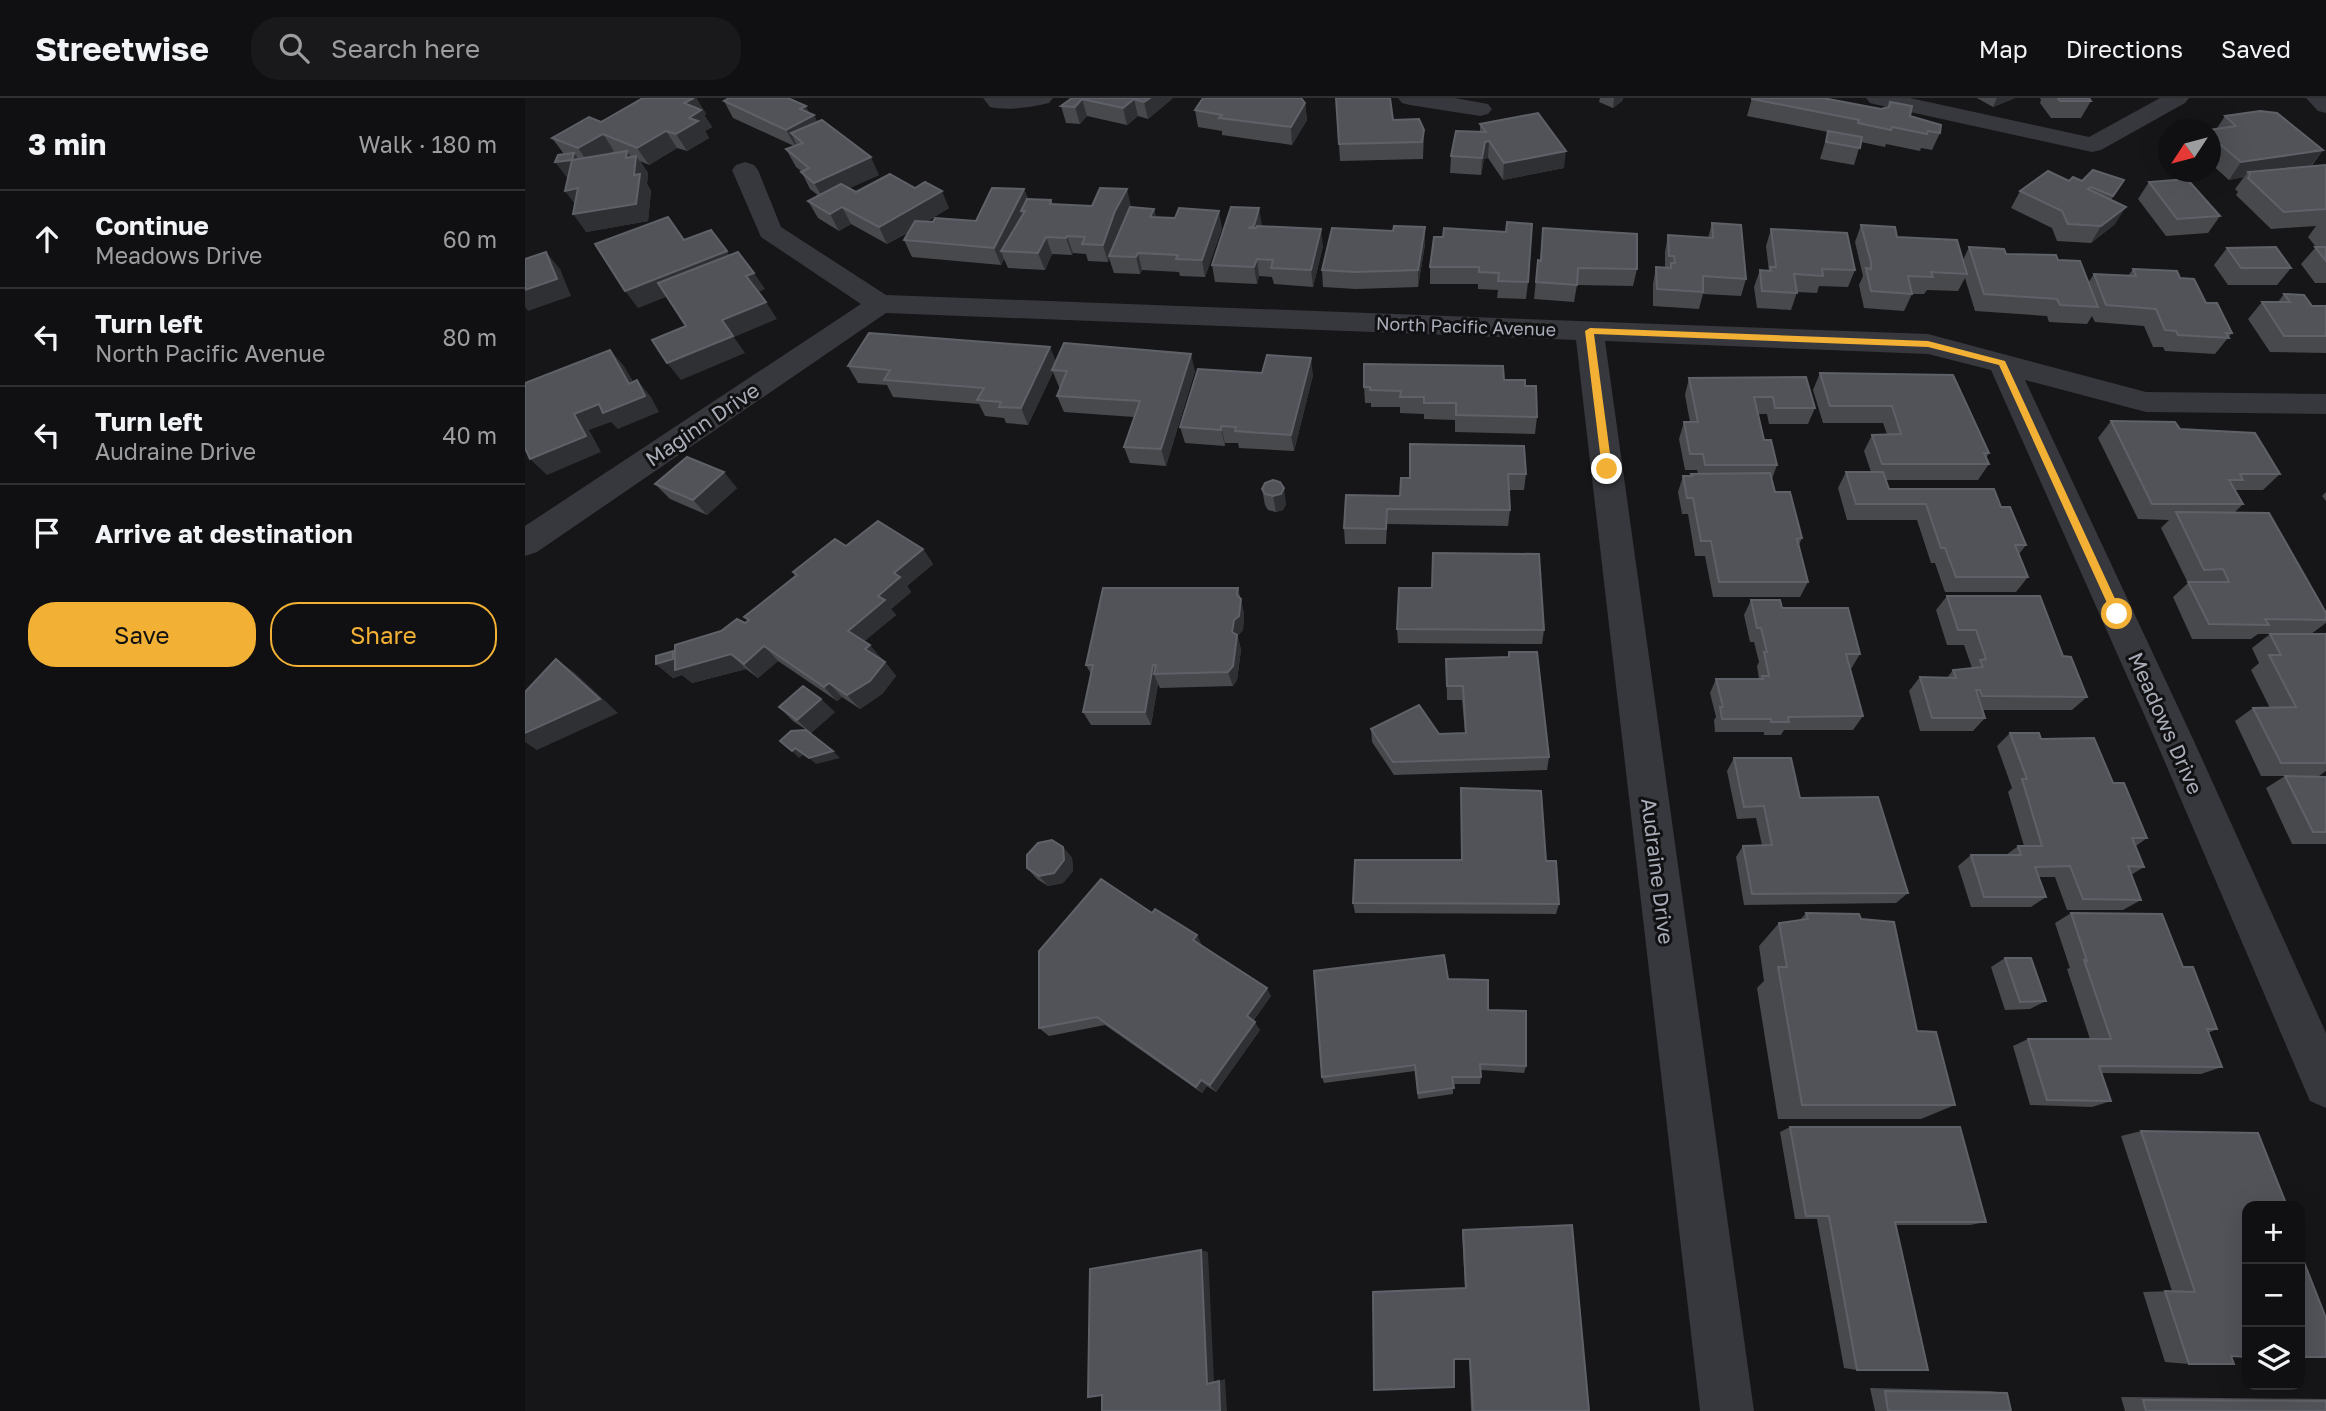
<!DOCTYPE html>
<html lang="en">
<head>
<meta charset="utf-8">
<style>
  body { margin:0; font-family:"Golos Text",sans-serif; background:#19191b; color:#f1f3f6 }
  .controls { position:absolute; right:21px; bottom:21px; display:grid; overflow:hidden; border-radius:14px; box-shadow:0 7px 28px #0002 }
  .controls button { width:63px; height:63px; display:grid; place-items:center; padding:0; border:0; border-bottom:2px solid #303032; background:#101012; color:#f1f3f6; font:35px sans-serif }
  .compass { position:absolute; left:1633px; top:21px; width:63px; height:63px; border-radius:50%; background:#101012; box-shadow:0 7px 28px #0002; rotate:234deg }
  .stop { position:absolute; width:21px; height:21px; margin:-16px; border:5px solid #f2b134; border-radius:50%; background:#fff }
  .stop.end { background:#f2b134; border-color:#fff; box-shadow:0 2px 7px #0008 }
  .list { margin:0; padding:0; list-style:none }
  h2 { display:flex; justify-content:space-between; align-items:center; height:91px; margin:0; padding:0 28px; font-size:30px }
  h2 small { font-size:23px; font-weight:400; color:#9c9d9f }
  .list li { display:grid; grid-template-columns:46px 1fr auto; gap:21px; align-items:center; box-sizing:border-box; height:98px; padding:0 28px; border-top:2px solid #303032 }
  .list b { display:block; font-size:26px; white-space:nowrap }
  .list p { margin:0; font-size:23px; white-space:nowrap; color:#9c9d9f }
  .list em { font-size:23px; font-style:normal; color:#9c9d9f }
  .actions { display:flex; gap:14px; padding:21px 28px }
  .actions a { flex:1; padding:16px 0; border:2px solid #f2b134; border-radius:28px; text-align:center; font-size:24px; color:#f2b134 }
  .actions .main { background:#f2b134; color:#111 }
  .icon { flex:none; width:38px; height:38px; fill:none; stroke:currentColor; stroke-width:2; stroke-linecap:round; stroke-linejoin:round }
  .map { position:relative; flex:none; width:1801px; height:1313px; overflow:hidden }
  header { display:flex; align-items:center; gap:42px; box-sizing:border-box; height:98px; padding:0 35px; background:#101012; border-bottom:2px solid #303032 }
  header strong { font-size:33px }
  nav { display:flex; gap:38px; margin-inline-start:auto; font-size:24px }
  .search { width:490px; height:63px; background:#19191b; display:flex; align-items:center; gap:18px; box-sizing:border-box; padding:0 24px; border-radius:28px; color:#9c9d9f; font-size:26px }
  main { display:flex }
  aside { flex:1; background:#101012 }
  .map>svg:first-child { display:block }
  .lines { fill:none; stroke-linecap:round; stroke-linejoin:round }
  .street { fill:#37383d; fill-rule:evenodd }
  .wall { fill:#47494d }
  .shaded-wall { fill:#2f3033 }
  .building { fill:#525359; stroke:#5f6168; stroke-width:2 }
  .route { fill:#f2b134 }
  .labels { text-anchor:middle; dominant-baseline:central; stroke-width:6; stroke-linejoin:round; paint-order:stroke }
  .far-street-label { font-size:18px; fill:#a8adb8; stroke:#111113 }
  .street-label { font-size:21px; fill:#a8adb8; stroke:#111113 }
</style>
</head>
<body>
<header>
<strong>Streetwise</strong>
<div class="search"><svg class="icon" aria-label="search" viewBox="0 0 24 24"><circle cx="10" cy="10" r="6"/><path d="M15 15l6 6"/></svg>Search here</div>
<nav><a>Map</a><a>Directions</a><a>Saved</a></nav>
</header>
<main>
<aside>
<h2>3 min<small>Walk · 180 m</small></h2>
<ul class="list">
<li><svg class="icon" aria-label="ahead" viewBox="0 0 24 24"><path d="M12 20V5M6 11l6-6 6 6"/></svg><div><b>Continue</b><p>Meadows Drive</p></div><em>60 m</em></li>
<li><svg class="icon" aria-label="left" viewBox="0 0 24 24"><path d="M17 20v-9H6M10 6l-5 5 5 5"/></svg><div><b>Turn left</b><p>North Pacific Avenue</p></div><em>80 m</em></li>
<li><svg class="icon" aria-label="left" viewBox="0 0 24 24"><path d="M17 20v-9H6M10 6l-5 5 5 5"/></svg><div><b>Turn left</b><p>Audraine Drive</p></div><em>40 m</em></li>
<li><svg class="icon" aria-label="arrive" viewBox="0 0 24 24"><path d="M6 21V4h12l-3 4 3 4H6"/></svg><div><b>Arrive at destination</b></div></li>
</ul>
<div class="actions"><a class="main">Save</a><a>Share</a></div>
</aside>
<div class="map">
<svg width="1801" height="1313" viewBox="0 0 1801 1313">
  <rect width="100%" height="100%" fill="#161618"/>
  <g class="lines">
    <g class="street">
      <path d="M458,0H528L524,5C507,9 482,13 465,9Z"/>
      <polygon points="873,0 930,0 963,6 967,11 963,16 955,18 885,7 877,5"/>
      <polygon points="1341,0 1385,0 1564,39 1635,0 1664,0 1660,5 1576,52 1567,54 1353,7 1345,5"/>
      <polygon points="1781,0 1801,0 1801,15 1793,13"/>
      <polygon points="220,64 229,67 233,72 256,129 361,197 1403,236 1621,294 1801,296 1801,316 1621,314 1500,282 1668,641 1801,935 1801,1010 1785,1003 1630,641 1466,272 1403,256 1080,243 1229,1313 1175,1313 1051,242 361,215 12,454 0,458 0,428 336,206 236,139 207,72 211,67"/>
    </g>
  </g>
  <g class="wall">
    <polygon points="118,0 171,0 181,16 179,17 187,29 180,33 184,40 162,53 152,50 124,67 115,63 123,75 122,86 126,93 123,123 61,134 50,105 40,93 43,81 39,56 27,40 76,24"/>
    <polygon points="547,0 648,0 623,21 613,18 602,27 562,18 555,26 541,25 536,8"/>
    <polygon points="811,0 868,22 899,32 898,61 815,63"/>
    <polygon points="1075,0 1098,0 1097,3 1088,10 1074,4"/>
    <polygon points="1227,0 1356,11 1363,9 1365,4 1385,18 1415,35 1407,52 1396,50 1395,53 1361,46 1360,49 1336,44 1329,67 1295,61 1303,34 1222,18"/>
    <polygon points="1452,0 1490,0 1468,9"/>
    <polygon points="1515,0 1564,0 1566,3 1556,20 1526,20 1515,5 1516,2"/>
    <polygon points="199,3 285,16 289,17 292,24 354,77 324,90 331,94 424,110 401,124 451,123 499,91 503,101 526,102 528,106 567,108 606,108 606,109 629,111 631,119 697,130 680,179 655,178 654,174 617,172 615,176 589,175 584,160 583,164 563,163 561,156 548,155 547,157 527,156 520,172 483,170 479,161 476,167 387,159 379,142 384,134 362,146 326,126 314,133 293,120 283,103 294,98 285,91 276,73 271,69 261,51 269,48 208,20"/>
    <polygon points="780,5 782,22 767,47 697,37 697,33 673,29 670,12"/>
    <polygon points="1700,18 1798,52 1786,69 1801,67 1801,185 1790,185 1776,166 1791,149 1783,139 1791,128 1746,131 1711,97 1713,94 1710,91 1719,79 1704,82 1685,65 1685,32 1692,30"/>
    <polygon points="955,26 1039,70 978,82 963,60 959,61 956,77 925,75 926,58 955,34"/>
    <polygon points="1599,82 1586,102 1590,126 1566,145 1532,143 1527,130 1486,110 1495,93 1544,83"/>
    <polygon points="1624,84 1695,118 1683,135 1641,138 1613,101"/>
    <polygon points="1187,125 1221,181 1216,198 1178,196 1174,211 1128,208 1128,186 1131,169 1140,170 1140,154 1143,137 1183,140"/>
    <polygon points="1336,127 1438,162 1444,149 1481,156 1533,162 1563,185 1569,176 1603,178 1608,171 1655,180 1681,205 1707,235 1690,256 1640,253 1638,249 1628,249 1619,228 1570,224 1567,218 1562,226 1524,224 1522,218 1450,213 1440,180 1433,193 1402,192 1399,196 1387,196 1379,213 1339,210 1334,187 1338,178 1330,144"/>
    <polygon points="737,128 798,148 788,189 749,186 747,179 734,178 732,186 690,184 687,167"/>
    <polygon points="1018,130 1112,171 1108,188 1052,187 1049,204 1009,201 1013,162 1015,163"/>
    <polygon points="1246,131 1330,172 1323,189 1294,188 1292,195 1272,194 1266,212 1232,210 1229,189 1235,172 1244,173 1241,148"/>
    <polygon points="909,139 1003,184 1001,201 972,200 973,192 953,191 953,186 905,186 905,169"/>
    <polygon points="900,146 893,189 831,191 798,189 797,172"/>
    <polygon points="1702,150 1766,170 1752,187 1703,187 1689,167"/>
    <polygon points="1759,196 1787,208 1801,208 1801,255 1745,254 1723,221 1737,204 1753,204"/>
    <polygon points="531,264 670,273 641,368 605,365 599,349 609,319 539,314 532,298 536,289 534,289 528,274 503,327 481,325 479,320 460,318 454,306 368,299 362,287 333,285 323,268"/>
    <polygon points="737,275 788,277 769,353 714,350 713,345 700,345 700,348 660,345 655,329"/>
    <polygon points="1295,275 1428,277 1464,355 1461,360 1464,366 1453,382 1361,382 1364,391 1476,409 1501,447 1494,456 1503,479 1491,494 1420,494 1410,465 1406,465 1392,422 1322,422 1313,390 1321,374 1346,374 1339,353 1347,337 1362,336 1358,325 1298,325 1288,292"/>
    <polygon points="1164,280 1290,310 1283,326 1244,326 1242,316 1233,316 1239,342 1252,367 1247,381 1250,394 1277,440 1274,447 1283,484 1275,499 1188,499 1180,458 1170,458 1163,416 1157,416 1153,394 1158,378 1165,378 1166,376 1173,376 1172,372 1160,372 1154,341 1159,324 1165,324 1160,297"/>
    <polygon points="979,282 1000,288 1012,319 1010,336 930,334 930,322 899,321 899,316 875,315 875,309 846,309 846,305 840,305 839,289"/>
    <polygon points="1586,323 1655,331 1755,376 1738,392 1710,392 1718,406 1709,415 1801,515 1801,525 1786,536 1733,536 1726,541 1667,541 1648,499 1663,485 1636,430 1644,422 1613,421 1573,340"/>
    <polygon points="885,346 1001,376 999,392 984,392 985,412 983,428 862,426 861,446 820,446 819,430 875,398 885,380"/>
    <polygon points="130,386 212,390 182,417 145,401"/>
    <polygon points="737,391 761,406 758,412 751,414 743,412 740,407"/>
    <polygon points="1801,394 1801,403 1797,398"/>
    <polygon points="321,448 398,451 408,466 382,488 386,494 366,511 371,517 339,543 360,564 371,578 357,596 335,611 317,599 312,603 253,563 233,580 221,571 167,585 157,577 148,580 131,566 150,555 196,533 220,525 223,523 219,519 270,478 268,474"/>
    <polygon points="713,490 719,516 718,532 713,537 713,540 716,552 712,582 708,588 635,590 633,586 626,627 566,627 558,614 566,576 561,567"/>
    <polygon points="1422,498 1538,558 1562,599 1547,612 1458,612 1460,620 1448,633 1395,633 1384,593 1395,579 1422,580 1428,572 1447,570 1439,547 1422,547 1411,512"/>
    <polygon points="1226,502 1257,510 1335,556 1326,571 1324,571 1338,618 1328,632 1259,632 1256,637 1239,637 1239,634 1190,634 1189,622 1191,619 1185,595 1191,581 1234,581 1232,568 1234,564 1229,544 1225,544 1219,517"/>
    <polygon points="872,531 1019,532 1017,546 873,545"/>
    <polygon points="1745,536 1801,536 1801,673 1794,678 1736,678 1710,623 1728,610 1745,610 1726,572 1734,565 1727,550"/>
    <polygon points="921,561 1024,659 1022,672 869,677 847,644 846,631 914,636 940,635 937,602 922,602"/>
    <polygon points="254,609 310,614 286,635 268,623"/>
    <polygon points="1485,635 1516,641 1588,685 1622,740 1611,748 1619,769 1606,777 1616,802 1598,812 1542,812 1530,779 1514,779 1521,799 1506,809 1446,809 1433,768 1446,757 1481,757 1493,748 1499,748 1483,694 1487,690 1472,648"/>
    <polygon points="1209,660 1275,700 1383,795 1371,805 1219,807 1211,759 1218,748 1237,747 1231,720 1212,721 1202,673"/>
    <polygon points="1760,678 1801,679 1801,746 1767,746 1741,690"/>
    <polygon points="936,690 1034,806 1031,816 830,815 828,805 936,762"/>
    <polygon points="538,749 547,760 548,773 538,785 523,788 512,781 502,770"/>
    <polygon points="1281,815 1336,821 1430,1007 1396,1021 1253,1021 1232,890 1239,883 1234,848 1254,825 1275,822"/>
    <polygon points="1546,815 1658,869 1692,931 1683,935 1697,969 1676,976 1577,975 1586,1003 1567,1009 1505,1007 1488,948 1503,941 1565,941 1542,871 1545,870 1530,825"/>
    <polygon points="677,847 677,848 746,898 728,923 735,932 691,994 682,988 677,995 580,927 524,938 514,930"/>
    <polygon points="1480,860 1521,903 1505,911 1480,912 1466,869"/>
    <polygon points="923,881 963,912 1001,968 999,975 956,972 956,979 955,986 928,986 928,996 893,1001 890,973 799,985 797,979"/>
    <polygon points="1265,1029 1461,1124 1445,1127 1371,1127 1332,1272 1319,1270 1292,1121 1270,1121 1255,1034"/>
    <polygon points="1616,1033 1722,1108 1706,1258 1664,1266 1640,1264 1618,1194 1647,1193 1596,1038"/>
    <polygon points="938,1132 1064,1313 946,1313 944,1261 929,1261 849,1292 940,1190 937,1134"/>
    <polygon points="1345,1290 1464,1293 1482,1295 1486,1313 1350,1313"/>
    <polygon points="1596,1299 1801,1301 1801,1313 1600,1313"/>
  </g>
  <g class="shaded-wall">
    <polygon points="169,0 171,0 181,16 179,17 187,29 180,33 184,40 162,53 151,36 159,5"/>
    <polygon points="625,0 648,0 623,21 619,4"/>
    <polygon points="1089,0 1098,0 1097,3 1088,10"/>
    <polygon points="1472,0 1490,0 1468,9"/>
    <polygon points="557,1 562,18 555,26 550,9"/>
    <polygon points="609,1 613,18 602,27 598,10"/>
    <polygon points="780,5 782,22 767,47 766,29"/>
    <polygon points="281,8 286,19 289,17 297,34 266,35 272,48 271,49 261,32 275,11"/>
    <polygon points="141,33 152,50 124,67 112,50"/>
    <polygon points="78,36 89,53 65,67 53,50"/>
    <polygon points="964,43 963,60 959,61 956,77 957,60 960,44"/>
    <polygon points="1696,47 1685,63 1685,53 1688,49"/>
    <polygon points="1798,52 1785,69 1725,77 1723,74 1719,79 1704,82 1716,64"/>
    <polygon points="102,53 110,65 111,58 123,75 122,86 126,93 123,123 61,134 48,116 109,77 101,60"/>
    <polygon points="1041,53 1039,70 978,82 979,65"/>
    <polygon points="49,55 62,72 47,62"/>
    <polygon points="346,59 354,77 299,102 289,85"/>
    <polygon points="47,62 43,81 30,64"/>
    <polygon points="53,90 53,110 40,93"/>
    <polygon points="499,91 505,108 500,113 496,113 499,121 476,153 479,161 476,167 469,150"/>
    <polygon points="602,91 606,108 595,130 585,158 584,158 583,164 578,147 590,113"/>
    <polygon points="417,93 424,110 362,146 354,129"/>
    <polygon points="317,109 326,126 314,133 305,116"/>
    <polygon points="1601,109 1590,126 1566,145 1576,128"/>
    <polygon points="734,110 737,127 732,145 723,130"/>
    <polygon points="629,111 633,128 625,119"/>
    <polygon points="694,113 697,130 680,179 677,162"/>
    <polygon points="900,129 900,146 893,189 893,172"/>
    <polygon points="796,131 798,148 788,189 786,172"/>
    <polygon points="542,138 548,155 547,157 541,140"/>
    <polygon points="521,139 527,156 520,172 513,155"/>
    <polygon points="202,153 213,171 113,210 100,193"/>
    <polygon points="21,154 35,171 46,198 3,213 0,209 0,192"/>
    <polygon points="613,155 617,172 615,176 611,159"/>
    <polygon points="732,161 734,178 732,186 729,169"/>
    <polygon points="229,175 240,191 232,195 221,178"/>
    <polygon points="241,204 252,221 209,239 220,255 156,282 142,265 197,222"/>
    <polygon points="525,249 532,266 527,272 528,274 503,327 496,310"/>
    <polygon points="85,252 99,268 117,299 112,282 126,299 134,314 93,331 86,324 64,332 76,354 22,377 5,361 49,316 74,306 104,286"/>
    <polygon points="666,256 670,273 641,368 636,351"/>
    <polygon points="786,260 788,277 769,353 766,337"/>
    <polygon points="696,328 700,345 700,348 696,332"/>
    <polygon points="199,374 212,390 182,417 168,402"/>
    <polygon points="759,390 761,406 758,412 751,414 748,398"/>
    <polygon points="398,451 408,466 382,488 386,494 366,511 371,517 335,547 323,533 353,498 369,475"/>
    <polygon points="713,490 719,516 718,532 713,537 713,540 716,552 712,582 708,588 703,574"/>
    <polygon points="345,547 357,561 352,565 340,551"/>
    <polygon points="239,548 253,563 233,580 219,566"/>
    <polygon points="148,553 164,567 206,556 221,571 167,585 157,577 148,580 131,566"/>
    <polygon points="31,561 50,575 93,615 12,652 0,644 0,635"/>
    <polygon points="360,564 371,578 357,596 335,611 322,597"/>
    <polygon points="628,567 632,576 629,576 633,586 626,627 620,614"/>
    <polygon points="304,585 317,599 312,603 299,589"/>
    <polygon points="296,601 310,614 286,635 272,622"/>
    <polygon points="270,650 278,657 274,660 267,653"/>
    <polygon points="308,653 315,660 291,666 284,660"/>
    <polygon points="538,749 547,760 548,773 538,785 523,788 514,778"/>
    <polygon points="672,837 677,847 674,851 668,842"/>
    <polygon points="742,890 746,898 726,925 722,918"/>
    <polygon points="730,924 735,932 691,994 685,987"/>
    <polygon points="676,982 682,988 677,995 671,989"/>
    <polygon points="676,1152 683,1154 689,1284 682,1286"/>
    <polygon points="700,1281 702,1313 695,1313 694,1283"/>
  </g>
  <g class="building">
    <polygon points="118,0 169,0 159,5 176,12 164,20 173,23 151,36 141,33 112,50 78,36 53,50 27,40 64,19 76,24"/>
    <polygon points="204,0 263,0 281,8 275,11 289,17 261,32 199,3"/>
    <polygon points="547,0 625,0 619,4 609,1 598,10 557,1 550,9 536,8"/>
    <polygon points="678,0 776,0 780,5 766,29 694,20 697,17 670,12"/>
    <polygon points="811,0 865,0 868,22 894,21 899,32 897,44 814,46"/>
    <polygon points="1227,0 1298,0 1356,11 1364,9 1365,4 1387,8 1385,18 1416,27 1415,35 1403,33 1402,36 1367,29 1366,32 1333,25 1334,22 1227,1"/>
    <polygon points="1533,0 1564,0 1566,3 1535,3"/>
    <polygon points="1735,13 1752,15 1798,52 1716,64 1696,47 1688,49 1685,46 1685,32 1684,32 1711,28 1700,18"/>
    <polygon points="1013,15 1041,53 979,65 964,43 960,44 957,60 926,58 931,33 961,34 955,26"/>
    <polygon points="297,22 346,59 289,85 276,74 284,70 261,51 278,45 266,35"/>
    <polygon points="1303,33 1337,39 1335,50 1301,44"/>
    <polygon points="102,53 101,60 111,58 109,77 115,76 111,106 48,116 53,90 40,93 47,62 30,64 33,57 49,55 47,62"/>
    <polygon points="1801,67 1801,111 1759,114 1723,80 1725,77 1723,74"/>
    <polygon points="1568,72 1599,82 1588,98 1566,89 1563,91 1601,109 1576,128 1543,126 1537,113 1495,93 1523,73 1544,83 1548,79 1557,83"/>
    <polygon points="365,76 390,90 400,84 417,93 354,129 317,109 305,116 283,103 316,86 331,94"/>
    <polygon points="1662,81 1695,118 1652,121 1624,84"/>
    <polygon points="467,90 499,91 469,150 379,142 390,123 408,124 410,120 451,123"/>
    <polygon points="575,90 602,91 590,113 578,147 557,146 560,139 542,138 541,140 521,139 513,155 476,153 500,113 496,113 502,101 526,102 525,106 567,108"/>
    <polygon points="605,109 629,111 625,119 650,120 654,110 694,113 677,162 651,161 653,157 613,155 611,159 584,158"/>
    <polygon points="706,109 734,110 729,128 723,130 731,130 732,128 796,131 786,172 746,170 748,162 732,161 729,169 687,167"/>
    <polygon points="143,119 159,142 186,132 202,153 100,193 70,146"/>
    <polygon points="982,124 1007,126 1003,184 973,183 974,175 954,174 954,169 905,169 909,139 918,139 919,130 981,134"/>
    <polygon points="1187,125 1216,127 1221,181 1178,178 1178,194 1132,191 1131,169 1146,170 1146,165 1150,165 1149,158 1144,158 1143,137 1188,140"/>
    <polygon points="1336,127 1370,129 1372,139 1432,142 1442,176 1406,174 1408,179 1383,178 1387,196 1346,193 1341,170 1346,171 1346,164"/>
    <polygon points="869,128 900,129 893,172 830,174 797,172 807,130 868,133"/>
    <polygon points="1018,130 1112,136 1112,171 1053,170 1052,187 1011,184 1013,162 1016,163"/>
    <polygon points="1246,131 1322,135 1330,172 1297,171 1298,178 1269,176 1272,195 1237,193 1235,172 1246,173 1245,169 1251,169"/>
    <polygon points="1444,149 1479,151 1481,156 1531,157 1533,162 1555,163 1573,209 1535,207 1532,201 1459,196"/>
    <polygon points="1751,149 1766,170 1716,170 1702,150"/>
    <polygon points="1790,149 1801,149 1801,163"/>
    <polygon points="21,154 32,181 0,192 0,161"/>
    <polygon points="213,154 229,175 221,178 241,204 197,222 208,238 142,265 127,242 161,228 133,185"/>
    <polygon points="1608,171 1652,173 1655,180 1669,181 1681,205 1692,205 1707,235 1701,235 1704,240 1653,237 1651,233 1640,232 1631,211 1581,207 1569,176 1611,178"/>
    <polygon points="1759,196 1779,197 1787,208 1801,208 1801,238 1759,238 1737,204 1765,204"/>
    <polygon points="344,235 525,249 496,310 474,309 476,304 452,302 459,290 359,282 365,272 323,268"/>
    <polygon points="539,245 666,256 636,351 599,349 615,303 532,298 542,273 527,272"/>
    <polygon points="85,252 104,286 112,282 120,298 78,315 74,306 49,316 61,338 5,361 0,350 0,285"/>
    <polygon points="742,257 786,260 766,337 710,333 711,329 696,328 696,332 655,329 673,271 737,275"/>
    <polygon points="839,266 978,268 979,282 1000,282 1000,288 1011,288 1012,319 931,317 931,305 899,305 899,299 875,299 876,293 845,292 845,289 839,289"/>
    <polygon points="1295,275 1428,277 1464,355 1459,355 1464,366 1357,366 1347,337 1376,336 1367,308 1305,308"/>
    <polygon points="1281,279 1290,310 1250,310 1248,299 1229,299 1239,342 1246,342 1252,367 1180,367 1178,356 1165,356 1159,324 1173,324 1164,280"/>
    <polygon points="1586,323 1650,324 1655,331 1730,335 1755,376 1715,376 1718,382 1704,382 1718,406 1627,406"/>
    <polygon points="885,346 999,348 1001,376 983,376 985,412 862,411 861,431 819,430 821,397 875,398 876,380 885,380"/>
    <polygon points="162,359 199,374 168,402 130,386"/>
    <polygon points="1321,374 1358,374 1364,391 1469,391 1476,409 1485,409 1501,447 1490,447 1503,479 1431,479 1420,450 1416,450 1401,406 1331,406"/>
    <polygon points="1245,375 1250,394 1265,394 1277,440 1272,441 1283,484 1194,484 1186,443 1176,443 1168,400 1162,400 1158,378 1167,378 1166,376"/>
    <polygon points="748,382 755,384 759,390 756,396 748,398 740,396 737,391 740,385"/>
    <polygon points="1651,414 1744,415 1801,515 1801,522 1740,521 1744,527 1684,526 1663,484 1704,484 1698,471 1679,472"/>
    <polygon points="353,423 398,451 369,475 375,479 353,498 360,502 323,533 345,547 340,551 360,564 345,583 322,597 304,585 299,589 239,548 219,566 206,556 150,572 150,547 196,533 212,521 220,525 224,522 219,519 272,477 268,474 310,441 321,448"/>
    <polygon points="908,455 1014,456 1019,532 872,531 874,490 907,490"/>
    <polygon points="578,490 713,490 712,497 716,501 714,518 709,522 707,534 712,537 708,568 703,574 629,576 631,567 628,567 620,614 558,614 568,567 561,567"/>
    <polygon points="1422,498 1515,498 1538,558 1546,559 1562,599 1457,598 1455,592 1451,592 1460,620 1407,620 1395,579 1431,580 1428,572 1458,569 1455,562 1461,561 1451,532 1433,532"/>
    <polygon points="1226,502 1255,502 1257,510 1323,510 1335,556 1321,556 1338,618 1263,619 1264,624 1246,624 1246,621 1197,621 1195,609 1198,609 1191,581 1238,581 1237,578 1244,578 1239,554 1242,554 1236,530 1232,530"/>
    <polygon points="1745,536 1801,536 1801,665 1756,665 1728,610 1771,609 1744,557 1756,557"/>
    <polygon points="148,553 148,561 131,566 131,558"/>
    <polygon points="984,554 1012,554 1024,659 868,664 846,631 894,607 914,636 941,635 938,588 922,588 921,561 984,559"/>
    <polygon points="31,561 75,601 0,635 0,594"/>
    <polygon points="278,588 296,601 272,622 254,609"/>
    <polygon points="281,632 308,653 284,660 270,650 267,653 255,643 266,633"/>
    <polygon points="1485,635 1514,635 1516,641 1569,640 1588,685 1599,685 1622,740 1607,740 1619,769 1603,768 1616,802 1558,801 1545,768 1510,769 1521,799 1459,799 1446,757 1496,757 1493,748 1517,748 1497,681 1502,681"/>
    <polygon points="1209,660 1266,660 1275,700 1353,699 1383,795 1227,796 1218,748 1247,747 1239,708 1219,709"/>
    <polygon points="1760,678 1801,679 1801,734 1788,734"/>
    <polygon points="936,690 1016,693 1021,763 1031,763 1034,806 828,805 830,762 937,762"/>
    <polygon points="527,742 538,749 539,762 529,775 514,778 502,770 502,757 513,745"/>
    <polygon points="576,781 627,815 630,811 672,837 668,842 742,890 722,918 730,924 685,987 676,982 671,989 572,919 514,930 514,853"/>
    <polygon points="1281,815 1334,816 1336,821 1369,824 1392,933 1411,934 1430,1007 1277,1007 1253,869 1262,869 1254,825 1283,821"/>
    <polygon points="1546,815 1637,816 1658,869 1668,869 1692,931 1682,931 1697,969 1574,968 1586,1003 1522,1002 1503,941 1586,941 1559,862 1562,863"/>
    <polygon points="919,857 923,881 963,882 963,912 1001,913 1001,968 955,966 956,979 927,979 929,990 893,995 890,967 797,979 789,873"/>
    <polygon points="1480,860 1506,860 1521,903 1495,904"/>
    <polygon points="1265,1029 1435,1029 1461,1124 1370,1124 1403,1272 1332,1272 1304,1118 1281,1118"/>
    <polygon points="1616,1033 1733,1035 1762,1108 1722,1108 1722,1259 1706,1258 1709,1266 1664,1266 1640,1193 1670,1194"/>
    <polygon points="1047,1127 1064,1313 948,1313 945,1261 929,1261 929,1289 849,1292 848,1194 941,1190 938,1132"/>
    <polygon points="676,1152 682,1286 694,1283 695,1313 577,1313 577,1297 563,1299 565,1171"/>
    <polygon points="1775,1154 1801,1220 1801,1259 1775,1259"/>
    <polygon points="1360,1293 1482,1295 1486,1313 1363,1313"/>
    <polygon points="1618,1302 1801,1303 1801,1313 1621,1313"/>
  </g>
  <polygon class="route" points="1065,230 1403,243 1480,263 1597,516 1596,519 1588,519 1587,516 1474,267 1403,249 1069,236 1087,371 1082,375 1077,371 1060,233"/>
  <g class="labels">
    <g class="far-street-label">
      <text transform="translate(941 228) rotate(2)">North Pacific Avenue</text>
    </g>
    <g class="street-label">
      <text transform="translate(177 326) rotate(-34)">Maginn Drive</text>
      <text transform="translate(1641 625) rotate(66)">Meadows Drive</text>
      <text transform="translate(1133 773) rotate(83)">Audraine Drive</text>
    </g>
  </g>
</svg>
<div class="controls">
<button>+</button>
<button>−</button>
<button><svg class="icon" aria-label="layers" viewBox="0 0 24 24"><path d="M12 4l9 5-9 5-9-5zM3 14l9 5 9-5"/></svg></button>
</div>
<svg class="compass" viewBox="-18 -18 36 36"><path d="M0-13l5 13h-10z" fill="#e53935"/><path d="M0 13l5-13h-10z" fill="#9c9d9f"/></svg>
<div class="stop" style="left:1592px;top:516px"></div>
<div class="stop end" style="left:1082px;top:371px"></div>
</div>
</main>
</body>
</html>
